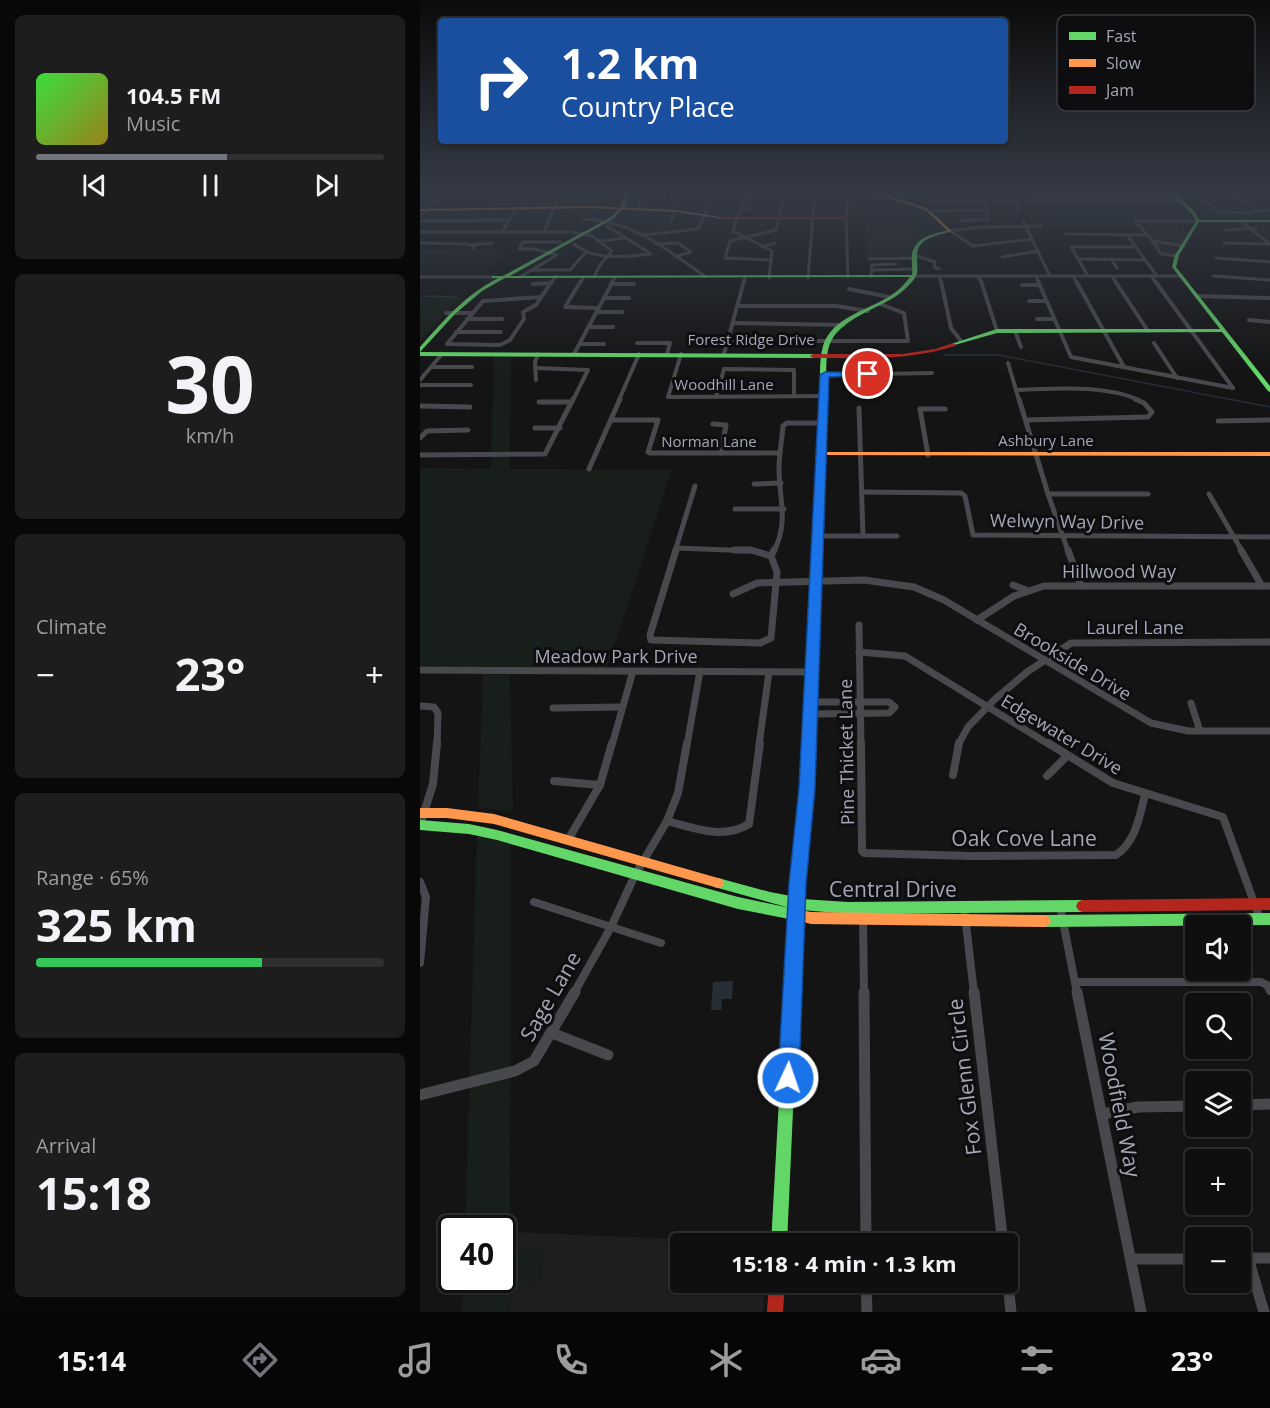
<!DOCTYPE html>
<meta charset="utf-8">
<style>
:root{--surface:#0f0f0f;--page:#1d1d1d;--text:#f1f3f6;--muted:#9b9c9e;--line:#2f2f2f;--accent:#72747d}
body{margin:0;font-family:"Open Sans",sans-serif;background:var(--page);color:var(--text);height:100vh;display:flex;flex-direction:column;font-size:22px;white-space:nowrap}
*{box-sizing:border-box;margin:0}
p{font-size:20px;color:var(--muted)}
.icon{flex:none;width:33px;height:33px;fill:none;stroke:currentColor;stroke-width:2;stroke-linecap:round;stroke-linejoin:round}
.map{position:relative;flex:1;overflow:hidden}
.details{display:flex;flex-direction:column;gap:15px;padding:15px;background:#080808;width:420px}
.details>*{flex:none}
.banner{position:absolute;left:18px;top:18px;width:570px;height:126px;border-radius:6px;box-shadow:0 2px 4px #0004,0 0 0 2px var(--line);background:#1a4fa0;color:#fff;overflow:hidden}
.buttons{position:absolute;left:765px;top:915px;display:grid;gap:12px}
.buttons a{display:grid;place-items:center;width:66px;height:66px;border-radius:6px;background:var(--surface);box-shadow:0 2px 4px #0004,0 0 0 2px var(--line);font-size:30px}
.speed{position:absolute;left:18px;top:1215px;display:flex;gap:12px;font-size:30px;font-weight:700;text-align:center}
.speed>*{display:grid;place-content:center;width:78px;height:78px;border-radius:50%;background:var(--surface);box-shadow:0 2px 4px #0004,0 0 0 2px var(--line);line-height:1}
.speed .limit{border:3px solid #111;border-radius:9px;background:#fff;color:#111}
.pin{position:absolute;display:grid;place-items:center;width:51px;height:51px;color:#fff;margin:-26px;border:3px solid #fff;border-radius:50%;box-shadow:0 2px 6px #0007}
.me{position:absolute;width:66px;margin:-33px;rotate:3deg;stroke-linejoin:round;filter:drop-shadow(0 0 4px #0008)}
.turn{display:flex;align-items:center;gap:21px;height:126px;padding:0 24px;font-size:27px}
.turn .icon{width:78px;height:78px;stroke-width:2.5}
.turn b{display:block;font-size:42px;line-height:51px}
.big{font-size:45px;font-weight:700;line-height:1.1}
.details .widget{flex:1;display:flex;flex-direction:column;justify-content:center;gap:9px;min-width:0;padding:0 21px;border-radius:9px;background:var(--page)}
.details .dial{align-items:center;gap:0}
.dial b{font-size:78px;line-height:1}
.song{display:flex;align-items:center;gap:18px}
.cover{width:72px;height:72px;border-radius:9px;background:linear-gradient(135deg,hsl(120 70% 55%),hsl(50 70% 35%))}
.played{height:6px;border-radius:3px;background:linear-gradient(90deg,var(--accent) 55%,var(--line) 55%)}
.keys{display:flex;justify-content:space-around;direction:ltr}
.heat{display:flex;justify-content:space-between;align-items:center;font-size:33px;direction:ltr}
.charge{height:9px;border-radius:4px;background:linear-gradient(90deg,#34c759 65%,var(--line) 0)}
.trip{position:absolute;left:250px;top:1233px;width:348px;height:60px;border-radius:6px;background:var(--surface);box-shadow:0 2px 4px #0004,0 0 0 2px var(--line);font-weight:700;line-height:60px;text-align:center}
.dock{display:flex;height:96px;justify-content:space-around;align-items:center;background:#060606;color:var(--muted)}
.dock .icon{width:42px;height:42px}
.dock .current{color:var(--accent)}
.dock b{font-size:27px;color:var(--text)}
main{display:flex;flex:1;min-height:0}
.map>svg:first-child{display:block}
.built{fill:#1e1e21}
.green{fill:#181e1a}
.water{fill:#272e36}
.lines{fill:none;stroke-linecap:round;stroke-linejoin:round}
.stream{stroke:#272e36;stroke-width:1.5}
.street-far5{stroke:#48494d;stroke-width:3}
.street-far4{stroke:#48494d;stroke-width:4}
.street-far3{stroke:#48494d;stroke-width:5}
.street-far2{stroke:#48494d;stroke-width:7}
.street-far1{stroke:#48494d;stroke-width:8}
.street{stroke:#48494d;stroke-width:11}
.fast{fill:#63d668;fill-rule:evenodd}
.slow{fill:#ff974d;fill-rule:evenodd}
.jam{fill:#b3261e;fill-rule:evenodd}
.route{fill:#1a73e8;stroke:#114b97;stroke-width:1.5}
.labels{text-anchor:middle;dominant-baseline:central;stroke-width:6;stroke-linejoin:round;paint-order:stroke}
.far-street-label{font-size:15px;fill:#a4a8b6;stroke:#0e0e10}
.street-label{font-size:18px;fill:#a4a8b6;stroke:#0e0e10}
.near-street-label{font-size:21px;fill:#a4a8b6;stroke:#0e0e10}
.key{fill:#0e0e10;stroke:#3b3c42;stroke-width:1.5}
.key-label{font-size:16px;fill:#a4a8b6}
</style>
<main>
<section class="details">
<div class="widget">
<div class="song"><i class="cover"></i><div><b>104.5 FM</b><p>Music</p></div></div>
<div class="played"></div>
<div class="keys"><svg class="icon" aria-label="previous" viewBox="0 0 24 24"><path d="M18 5L8 12l10 7zM5 5v14"/></svg><svg class="icon" aria-label="pause" viewBox="0 0 24 24"><path d="M8 5v14M16 5v14"/></svg><svg class="icon" aria-label="next" viewBox="0 0 24 24"><path d="M6 5l10 7-10 7zM19 5v14"/></svg></div>
</div>
<div class="widget dial"><b>30</b><p>km/h</p></div>
<div class="widget"><p>Climate</p>
<div class="heat"><a>−</a><b class="big">23°</b><a>+</a></div>
</div>
<div class="widget"><p>Range · 65%</p><b class="big">325 km</b><div class="charge"></div></div>
<div class="widget"><p>Arrival</p><b class="big">15:18</b></div>
</section>
<div class="map">
<svg width="850" height="1312" viewBox="0 0 850 1312">
<rect width="100%" height="100%" fill="#141414"/>
<g class="built">
<polygon points="106,190 124,190 114,210 22,210 39,195"/>
<polygon points="610,190 747,190 756,199 614,200"/>
<polygon points="713,220 754,220 759,226 758,230 769,233 753,257 740,256"/>
<polygon points="445,226 510,234 495,243 491,256 447,257"/>
<polygon points="90,1232 281,1240 348,1239 347,1243 261,1244 261,1282 345,1283 343,1312 90,1312"/>
</g>
<g class="green">
<polygon points="757,200 766,209 735,209 742,219 711,219 719,229 628,228 614,201"/>
<polygon points="504,210 524,230 510,234 445,226 445,215 478,215"/>
<polygon points="0,250 86,250 62,277 0,277"/>
<polygon points="0,296 42,296 0,341"/>
<polygon points="74,356 91,356 90,469 252,470 187,667 0,666 0,468 69,469 73,460 71,452"/>
<polygon points="63,674 90,675 93,812 58,807"/>
<polygon points="57,835 91,844 90,1312 42,1312 43,1280 82,1280 82,1228 45,1228"/>
<polygon points="124,1247 121,1280 94,1285 98,1252"/>
</g>
<polygon class="water" points="313,981 312,999 302,999 301,1010 291,1010 293,982"/>
<g class="lines">
<g class="stream">
<polyline points="0,197 103,190"/>
<polyline points="0,250 33,250"/>
<polyline points="0,296 36,297"/>
<polyline points="524,355 579,355 850,407"/>
</g>
<g class="street-far5">
<polyline points="251,190 251,199 257,207 251,221"/>
<polyline points="326,190 313,231 352,251 349,278"/>
<polyline points="591,190 599,210"/>
<polyline points="772,190 799,212 828,213 850,210"/>
<polyline points="808,190 838,212"/>
<polyline points="0,191 19,190"/>
<polyline points="251,191 265,191"/>
<polyline points="325,191 428,191"/>
<polyline points="810,192 846,190"/>
<polyline points="428,196 426,218 428,277"/>
<polyline points="427,199 454,199 506,191 560,190"/>
<polyline points="322,200 333,200"/>
<polyline points="511,200 760,200"/>
<polyline points="165,207 172,190"/>
<polyline points="219,209 223,190"/>
<polyline points="319,209 331,209"/>
<polyline points="510,211 567,210"/>
<polyline points="0,216 29,190"/>
<path d="M 163,219 C 212,219 248,251 286,277"/>
<polyline points="0,221 89,220"/>
<polyline points="541,221 568,219 563,198"/>
<polyline points="603,221 630,276"/>
<polyline points="820,221 850,244"/>
<polyline points="806,230 836,228"/>
<polyline points="83,231 95,210"/>
<polyline points="124,231 143,190"/>
<polyline points="530,231 562,227 621,226"/>
<polyline points="530,231 553,246 612,239"/>
<polyline points="0,232 152,232 172,236 192,251 180,265 174,277"/>
<polyline points="645,234 727,235"/>
<polyline points="222,235 278,229 296,190"/>
<polyline points="707,235 737,276"/>
<polyline points="181,241 205,238"/>
<polyline points="733,241 741,254 757,256"/>
<polyline points="0,243 47,244 54,246 54,249"/>
<polyline points="804,243 850,244"/>
<path d="M 154,244 C 176,262 205,256 231,254 L 187,226"/>
<polyline points="236,244 258,243 271,252 255,257"/>
<polyline points="52,245 72,243"/>
<polyline points="344,246 355,243"/>
<polyline points="764,246 733,241 715,221 778,221"/>
<polyline points="494,255 515,262 514,267 519,269"/>
<polyline points="582,257 618,251"/>
<polyline points="796,258 850,262"/>
<polyline points="449,259 494,258"/>
<polyline points="658,259 726,260"/>
<polyline points="691,259 697,268"/>
<polyline points="352,260 305,258 310,241 356,230 365,191"/>
<polyline points="112,270 150,270 165,253"/>
<polyline points="452,270 496,269"/>
<polyline points="494,276 760,276"/>
<polyline points="520,276 521,283"/>
<polyline points="557,276 562,283"/>
<polyline points="616,276 619,283"/>
<polyline points="653,276 657,283"/>
<polyline points="668,276 651,247 716,247"/>
<polyline points="692,276 696,283"/>
<polyline points="731,276 736,283"/>
<polyline points="793,276 850,280"/>
<polyline points="0,277 74,277"/>
<polyline points="100,277 137,255 114,249 99,249 103,242 141,242"/>
<polyline points="451,277 452,265 476,264"/>
<polyline points="388,278 395,191"/>
<polyline points="131,283 136,276"/>
<polyline points="160,283 164,277"/>
<polyline points="192,283 195,277"/>
<polyline points="323,283 325,277"/>
</g>
<g class="street-far4">
<polyline points="161,281 145,307 179,308"/>
<polyline points="521,281 531,328 541,341"/>
<polyline points="561,281 577,331"/>
<polyline points="618,281 651,357 813,388"/>
<polyline points="656,281 704,367"/>
<polyline points="695,281 728,331"/>
<polyline points="735,281 813,388"/>
<polyline points="113,284 131,283"/>
<polyline points="191,284 214,284"/>
<polyline points="602,285 619,285"/>
<polyline points="429,289 469,297"/>
<polyline points="776,296 850,298"/>
<polyline points="121,297 63,301 27,344 80,345 90,340 104,319 103,312 116,305 132,281"/>
<polyline points="184,298 209,298"/>
<polyline points="609,301 626,301"/>
<polyline points="318,306 416,306 448,311"/>
<polyline points="177,312 202,312"/>
<polyline points="26,313 52,313"/>
<polyline points="47,319 82,319"/>
<polyline points="617,319 634,319"/>
<polyline points="829,320 850,322"/>
<polyline points="313,323 423,325"/>
<polyline points="169,327 193,327"/>
<polyline points="595,331 601,347"/>
<polyline points="36,332 81,332"/>
<polyline points="308,341 488,341 484,313 460,304"/>
<polyline points="217,343 250,343 247,354"/>
<polyline points="734,343 757,378"/>
<polyline points="160,344 184,344"/>
<polyline points="154,354 193,281"/>
<polyline points="261,354 248,397 404,396"/>
<polyline points="304,354 324,281"/>
<polyline points="588,363 599,400"/>
<polyline points="12,367 52,367"/>
<polyline points="115,368 168,370 153,400"/>
<polyline points="405,375 512,373"/>
<polyline points="0,380 22,354"/>
<polyline points="116,380 115,362 118,354"/>
<polyline points="0,385 51,385"/>
<path d="M 596,390 C 635,389 682,384 719,400"/>
<polyline points="296,397 304,369 374,370 374,396"/>
<polyline points="199,400 219,354"/>
</g>
<g class="street-far3">
<polyline points="599,399 628,494 648,551"/>
<polyline points="119,402 152,402"/>
<polyline points="0,406 50,407"/>
<polyline points="439,408 443,536"/>
<polyline points="191,420 238,420 228,452 230,453 360,453"/>
<polyline points="606,420 728,417 732,412 724,403 715,399"/>
<polyline points="798,421 850,420"/>
<polyline points="293,424 306,425 301,453"/>
<polyline points="115,428 140,428"/>
<polyline points="0,438 7,431 48,430"/>
<polyline points="0,455 125,454 153,399"/>
<polyline points="508,455 500,409 525,409"/>
<polyline points="169,469 200,399"/>
<polyline points="334,484 361,483"/>
<polyline points="442,492 541,493 545,496 553,535 850,537"/>
<polyline points="628,494 728,494"/>
<polyline points="789,494 822,551"/>
<polyline points="315,509 364,509"/>
<polyline points="398,536 477,536"/>
<polyline points="256,548 334,551"/>
<polyline points="256,548 275,486"/>
<polyline points="255,551 256,548"/>
<path d="M 354,551 C 369,522 359,498 359,468 C 359,454 362,440 363,426 L 367,423 L 403,423"/>
</g>
<g class="street-far2">
<polyline points="256,550 230,635 231,640 340,643 351,638 357,572 351,556 331,550 314,550"/>
<polyline points="648,550 661,586"/>
<polyline points="821,550 842,586"/>
<polyline points="351,556 354,550"/>
<polyline points="593,585 606,590"/>
<polyline points="313,594 337,583 444,580 494,587 524,600 731,723 768,731 850,731"/>
<polyline points="557,620 594,596 624,586 850,586"/>
<polyline points="439,625 441,745"/>
<polyline points="439,652 485,656 630,745"/>
<polyline points="0,670 392,672"/>
<polyline points="391,702 469,702 475,707 469,713 391,714"/>
<polyline points="771,703 780,731"/>
<polyline points="0,706 14,707 18,713 17,745"/>
<polyline points="133,708 201,707"/>
<polyline points="192,745 213,671"/>
<polyline points="267,745 280,671"/>
<polyline points="339,745 349,672"/>
<polyline points="538,745 548,727 574,700 607,672 651,643 850,642"/>
</g>
<g class="street-far1">
<path d="M 441,743 L 442,851 L 444,853 L 551,856 L 696,855 C 716,841 719,818 725,795"/>
<polyline points="628,743 693,783 803,817 840,919"/>
<polyline points="533,775 539,743"/>
<polyline points="627,776 647,756"/>
<polyline points="134,781 180,785"/>
<path d="M 247,821 C 274,828 303,840 329,824 L 340,743"/>
<polyline points="0,825 13,784 17,743"/>
<polyline points="148,840 180,785 192,743"/>
<polyline points="0,882 6,897 0,963"/>
<polyline points="114,902 241,943"/>
<polyline points="640,906 657,993"/>
<polyline points="544,907 554,993"/>
<polyline points="443,916 444,993"/>
<polyline points="656,982 841,982 847,985 850,991"/>
<polyline points="154,993 191,927 215,875 247,821 258,793 267,743"/>
</g>
<g class="street">
<polyline points="444,992 446,1244"/>
<polyline points="554,992 583,1244"/>
<polyline points="657,992 721,1312"/>
<polyline points="132,1033 188,1055"/>
<polyline points="0,1095 95,1071 114,1061 155,992"/>
<polyline points="820,1105 850,1104"/>
<polyline points="683,1114 718,1107 776,1106"/>
<polyline points="820,1258 850,1258"/>
<polyline points="828,1258 844,1312"/>
<polyline points="711,1259 776,1259"/>
<polyline points="446,1282 447,1312"/>
<polyline points="588,1282 591,1312"/>
</g>
<g class="fast">
<path d="M 206,190 L 210,190 L 204,208 L 193,219 L 90,276 L 492,275 C 493,268 491,262 492,255 C 494,237 515,233 530,230 L 532,231 C 524,234 514,235 506,240 C 492,249 499,260 497,273 C 496,278 491,283 487,287 C 478,297 464,303 452,309 C 398,336 408,348 406,402 L 403,404 L 400,402 C 401,384 398,363 403,346 C 411,318 448,310 470,296 C 478,291 484,285 490,277 L 85,278 L 62,291 L 35,314 L 0,352 L 0,347 C 25,319 44,296 78,278 L 72,278 L 72,276 L 83,276 L 191,217 L 200,208 Z"/>
<polygon points="748,190 752,190 775,212 779,220 850,220 850,222 779,222 759,255 756,267 850,386 850,392 848,391 802,332 577,333 531,346 531,344 577,329 800,329 752,267 755,255 776,221 772,214"/>
<polygon points="0,352 393,354 396,356 393,358 0,356"/>
<polygon points="395,600 399,603 392,788 382,899 428,902 662,900 666,902 668,906 666,910 662,912 428,914 382,910 367,1244 351,1244 369,919 318,909 77,840 49,834 0,830 0,820 49,824 77,830 318,897 370,908 298,888 294,887 292,883 294,879 298,878 350,892 371,896 382,788 391,603"/>
<polygon points="850,913 850,925 625,927 621,925 619,921 621,917 625,915"/>
</g>
<g class="slow">
<polygon points="457,190 462,190 473,197 507,208 532,231 529,232 505,210 471,199"/>
<polygon points="170,206 256,210 306,218 304,219 256,212 170,208 0,211 0,209"/>
<polygon points="402,452 850,452 850,456 400,455 400,453"/>
<polygon points="0,808 27,808 74,814 298,878 302,879 304,883 302,887 298,888 74,824 27,818 0,818"/>
<polygon points="376,909 391,912 625,915 629,917 631,921 629,925 625,927 391,924 372,919 370,915 372,911"/>
</g>
<g class="jam">
<polygon points="304,217 426,217 428,218 426,219 303,219"/>
<path d="M 533,343 L 536,345 L 535,346 C 488,361 441,358 393,358 L 390,356 L 393,354 L 482,354 L 515,349 Z"/>
<polygon points="403,400 406,402 399,603 395,606 391,603 400,402"/>
<polygon points="850,898 850,910 662,912 658,910 656,906 658,902 662,900"/>
<polygon points="349,1282 365,1282 363,1312 347,1312"/>
</g>
</g>
<linearGradient id="sky" x2="0" y2="1"><stop stop-color="#0b0b0b"/><stop offset="0.51" stop-color="#343a45"/><stop offset="1" stop-color="#343a45" stop-opacity="0"/></linearGradient>
<rect width="850" height="374" fill="url(#sky)"/>
<polygon class="route" points="448,372 452,374 451,376 409,377 395,788 386,884 379,1078 376,1086 368,1089 361,1086 358,1078 369,884 379,788 400,375 405,372"/>
<g class="labels">
<g class="far-street-label">
<text x="331" y="339">Forest Ridge Drive</text>
<text x="304" y="384">Woodhill Lane</text>
<text x="626" y="440">Ashbury Lane</text>
<text x="289" y="441">Norman Lane</text>
</g>
<g class="street-label">
<text transform="translate(647 521) rotate(1)">Welwyn Way Drive</text>
<text x="699" y="571">Hillwood Way</text>
<text x="715" y="627">Laurel Lane</text>
<text x="196" y="656">Meadow Park Drive</text>
<text transform="translate(653 661) rotate(31)">Brookside Drive</text>
<text transform="translate(642 734) rotate(31)">Edgewater Drive</text>
<text transform="translate(426 752) rotate(-91)">Pine Thicket Lane</text>
</g>
<g class="near-street-label">
<text x="604" y="838">Oak Cove Lane</text>
<text x="473" y="889">Central Drive</text>
<text transform="translate(130 996) rotate(-60)">Sage Lane</text>
<text transform="translate(544 1077) rotate(-97)">Fox Glenn Circle</text>
<text transform="translate(700 1105) rotate(79)">Woodfield Way</text>
</g>
</g>
<rect x="637" y="15" width="198" height="96" rx="9" class="key"/>
<rect x="649" y="32" width="27" height="8" fill="#63d668"/>
<rect x="649" y="59" width="27" height="8" fill="#ff974d"/>
<rect x="649" y="86" width="27" height="8" fill="#b3261e"/>
<g class="key-label">
<text x="686" y="42">Fast</text>
<text x="686" y="69">Slow</text>
<text x="686" y="96">Jam</text>
</g>
</svg>
<div class="buttons">
<a><svg class="icon" aria-label="sound" viewBox="0 0 24 24"><path d="M4 9h4l5-4v14l-5-4H4zM17 9q2 3 0 6"/></svg></a>
<a><svg class="icon" aria-label="search" viewBox="0 0 24 24"><circle cx="10" cy="10" r="6"/><path d="M15 15l6 6"/></svg></a>
<a><svg class="icon" aria-label="layers" viewBox="0 0 24 24"><path d="M12 4l9 5-9 5-9-5zM3 14l9 5 9-5"/></svg></a>
<a>+</a>
<a>−</a>
</div>
<div class="speed"><div class="limit">40</div></div>
<div class="pin" style="left:448px;top:374px;background:#d93025"><svg class="icon" aria-label="arrive" viewBox="0 0 24 24"><path d="M6 21V4h12l-3 4 3 4H6"/></svg></div>
<svg class="me" style="left:368px;top:1078px" viewBox="-20 -20 40 40"><circle r="17" fill="#1a73e8" stroke="#fff" stroke-width="3"/><path d="M0-11L8 9 0 5-8 9z" fill="#fff"/></svg>
<div class="trip">15:18 · 4 min · 1.3 km</div>
<div class="banner">
<div class="turn"><svg class="icon" aria-label="right" viewBox="0 0 24 24"><path d="M7 20v-9h11M14 6l5 5-5 5"/></svg><div><b>1.2 km</b>Country Place</div></div>
</div>
</div>
</main>
<nav class="dock">
<b>15:14</b>
<svg class="icon current" aria-label="directions" viewBox="0 0 24 24"><path d="M12 3l9 9-9 9-9-9zM9 14v-3h6M13 9l2 2-2 2"/></svg>
<svg class="icon" aria-label="music" viewBox="0 0 24 24"><path d="M9 18V5l10-2v13"/><circle cx="6" cy="18" r="3"/><circle cx="16" cy="16" r="3"/></svg>
<svg class="icon" aria-label="phone" viewBox="0 0 24 24"><path d="M5 4h4l2 5-3 2q2 4 5 5l2-3 5 2v4C11 20 4 13 5 4z"/></svg>
<svg class="icon" aria-label="climate" viewBox="0 0 24 24"><path d="M12 3v18M4 7l16 10M4 17L20 7"/></svg>
<svg class="icon" aria-label="car" viewBox="0 0 24 24"><path d="M5 17H2v-5l4-1 3-4h7l3 4 3 1v5h-3M9 17h6M6 11h13"/><circle cx="7" cy="17" r="2"/><circle cx="17" cy="17" r="2"/></svg>
<svg class="icon" aria-label="filters" viewBox="0 0 24 24"><path d="M4 7h16M4 17h16"/><circle cx="9" cy="7" r="2"/><circle cx="15" cy="17" r="2"/></svg>
<b>23°</b>
</nav>
